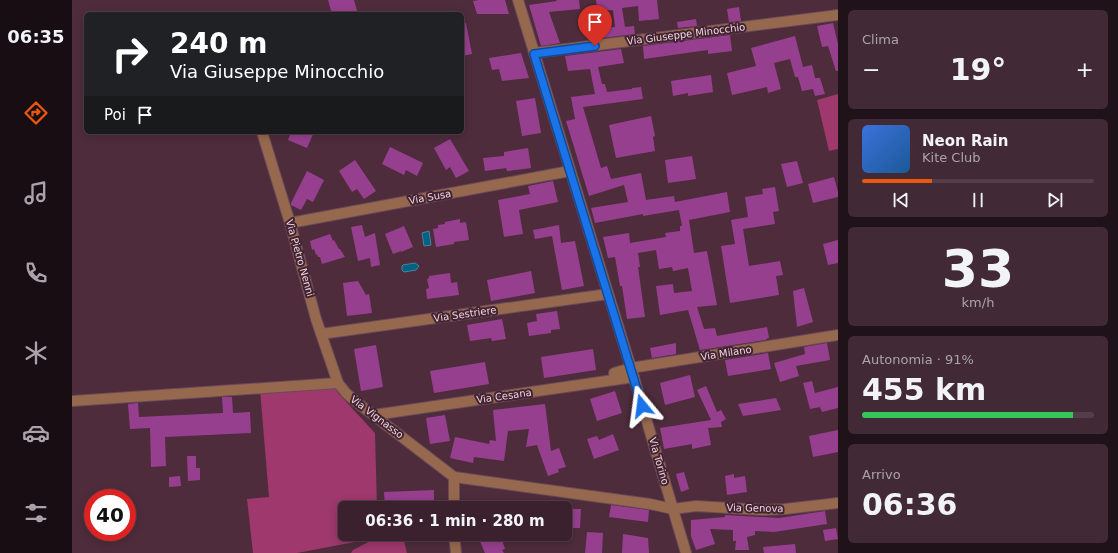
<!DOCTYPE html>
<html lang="it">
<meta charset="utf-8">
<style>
:root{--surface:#3a212d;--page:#412935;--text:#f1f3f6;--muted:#aba3aa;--line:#543e49;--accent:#ea580c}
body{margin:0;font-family:"DejaVu Sans",sans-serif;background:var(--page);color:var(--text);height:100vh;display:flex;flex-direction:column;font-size:15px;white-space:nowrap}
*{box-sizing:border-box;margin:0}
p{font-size:13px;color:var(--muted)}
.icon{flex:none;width:22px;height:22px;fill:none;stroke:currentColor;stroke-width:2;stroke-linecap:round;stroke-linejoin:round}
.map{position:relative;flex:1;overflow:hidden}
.details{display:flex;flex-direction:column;gap:10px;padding:10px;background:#201219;width:280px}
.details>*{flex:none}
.hud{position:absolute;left:12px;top:12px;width:380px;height:122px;border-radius:6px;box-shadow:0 2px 10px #0003,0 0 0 1px var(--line);background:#202124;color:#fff;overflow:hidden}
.speed{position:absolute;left:12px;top:489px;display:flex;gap:8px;font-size:20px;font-weight:700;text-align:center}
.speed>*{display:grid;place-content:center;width:52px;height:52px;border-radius:50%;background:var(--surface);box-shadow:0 2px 10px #0003,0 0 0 1px var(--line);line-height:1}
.speed .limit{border:6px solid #d22;background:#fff;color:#111}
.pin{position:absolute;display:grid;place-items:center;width:34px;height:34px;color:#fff;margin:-41px -17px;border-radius:50% 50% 50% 0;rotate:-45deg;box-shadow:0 0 4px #0007}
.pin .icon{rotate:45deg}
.me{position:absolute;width:44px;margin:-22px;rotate:344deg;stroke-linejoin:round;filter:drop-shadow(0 0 3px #0008)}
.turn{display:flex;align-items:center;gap:14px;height:84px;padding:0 20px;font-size:18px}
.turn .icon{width:52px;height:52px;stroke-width:2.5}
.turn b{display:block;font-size:28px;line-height:34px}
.then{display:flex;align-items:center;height:38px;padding:0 20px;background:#0003;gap:8px;font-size:15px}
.big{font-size:30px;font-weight:700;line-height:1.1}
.details .card{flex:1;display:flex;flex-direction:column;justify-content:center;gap:6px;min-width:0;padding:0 14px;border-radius:6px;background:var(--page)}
.details .dial{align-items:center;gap:0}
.dial b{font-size:52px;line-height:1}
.song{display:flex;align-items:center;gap:12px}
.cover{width:48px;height:48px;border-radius:6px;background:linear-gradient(135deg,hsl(220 70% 55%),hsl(210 70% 35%))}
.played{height:4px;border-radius:2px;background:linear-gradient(90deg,var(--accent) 30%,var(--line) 30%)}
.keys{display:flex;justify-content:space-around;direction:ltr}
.heat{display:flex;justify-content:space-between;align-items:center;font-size:22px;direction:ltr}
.charge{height:6px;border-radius:3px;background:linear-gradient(90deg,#34c759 91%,var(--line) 0)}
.trip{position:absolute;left:266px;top:501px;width:234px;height:40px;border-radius:6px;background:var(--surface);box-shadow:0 2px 10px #0003,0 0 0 1px var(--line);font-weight:700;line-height:40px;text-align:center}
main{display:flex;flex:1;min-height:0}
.menu{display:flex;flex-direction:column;width:72px;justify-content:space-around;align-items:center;background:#170d12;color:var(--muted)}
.menu .icon{width:28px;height:28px}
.menu .selected{color:var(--accent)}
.menu b{font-size:18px;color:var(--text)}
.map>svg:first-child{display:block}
.green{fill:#9e386d}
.water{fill:#026183;stroke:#48849e}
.building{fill:#973f8f}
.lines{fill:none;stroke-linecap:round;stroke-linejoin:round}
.minor-casing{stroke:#6a4a59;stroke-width:12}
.minor{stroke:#96694e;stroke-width:10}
.route-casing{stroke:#114b97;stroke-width:10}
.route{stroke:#1a73e8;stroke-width:7}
.labels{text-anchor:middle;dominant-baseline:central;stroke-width:4;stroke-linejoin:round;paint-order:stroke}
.street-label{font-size:10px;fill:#ecd5de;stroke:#432231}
</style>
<main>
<nav class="menu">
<b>06:35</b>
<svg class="icon selected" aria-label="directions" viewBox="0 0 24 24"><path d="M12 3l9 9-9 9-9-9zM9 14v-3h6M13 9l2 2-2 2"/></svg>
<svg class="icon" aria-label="music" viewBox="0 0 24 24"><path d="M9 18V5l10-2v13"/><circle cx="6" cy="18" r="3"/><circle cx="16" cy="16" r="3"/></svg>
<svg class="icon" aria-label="phone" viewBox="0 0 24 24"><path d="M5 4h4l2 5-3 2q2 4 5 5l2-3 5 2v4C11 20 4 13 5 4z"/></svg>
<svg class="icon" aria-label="climate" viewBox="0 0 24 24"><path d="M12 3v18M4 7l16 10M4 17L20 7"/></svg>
<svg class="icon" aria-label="car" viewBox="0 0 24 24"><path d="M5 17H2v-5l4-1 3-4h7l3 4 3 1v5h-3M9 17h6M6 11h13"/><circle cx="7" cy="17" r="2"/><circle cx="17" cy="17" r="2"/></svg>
<svg class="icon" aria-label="filters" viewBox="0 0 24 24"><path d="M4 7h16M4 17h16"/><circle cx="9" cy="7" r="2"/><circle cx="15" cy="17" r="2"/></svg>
</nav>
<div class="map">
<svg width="766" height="553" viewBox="0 0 766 553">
<rect width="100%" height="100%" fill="#4e2c3c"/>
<g class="green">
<polygon points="766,94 766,149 757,151 745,100"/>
<polygon points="263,386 266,393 303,433 305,508 273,508 273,534 306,534 306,538 331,537 335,553 279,553 281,550 304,538 225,553 181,553 175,499 197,497 188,390"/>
</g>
<g class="water">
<polygon points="357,231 359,245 352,246 350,233"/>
<polygon points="343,263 347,266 344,270 332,272 330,270 330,266 331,265"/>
</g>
<g class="building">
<polygon points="256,0 282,0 286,14 260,14"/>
<polygon points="407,0 433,0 437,14 405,14 401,1"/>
<polygon points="484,0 507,0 508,9 477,12 488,43 469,46 457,5 485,1"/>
<polygon points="524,0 585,0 587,19 567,21 566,6 550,8 553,27 562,26 563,34 529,38 529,28 543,27 541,10 525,11"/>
<polygon points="667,7 669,21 657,22 655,9"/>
<polygon points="624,19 625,26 606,28 605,22"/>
<polygon points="390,23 394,23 400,54 390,56"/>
<polygon points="761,23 766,44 766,71 764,71 756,46 750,47 745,26"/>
<polygon points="658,35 660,51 636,54 636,50 572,59 571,46"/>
<polygon points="723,36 731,67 740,65 743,78 748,78 753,94 743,96 741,89 730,91 726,77 723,77 718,59 702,63 709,89 696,93 695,87 660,95 655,73 684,66 679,48"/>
<polygon points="549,49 552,63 526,67 530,84 533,84 535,92 560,89 560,88 569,87 571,99 511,107 529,168 535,166 539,179 569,173 574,200 602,196 603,202 655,192 658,212 617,220 622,253 635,251 645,305 625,307 632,329 643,328 645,336 695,327 697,338 694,339 694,340 628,350 616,310 588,315 584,286 601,284 602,293 620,291 616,268 601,271 600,267 587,269 584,250 566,253 568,267 566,267 573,317 555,319 550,286 548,286 543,257 536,258 531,237 557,233 558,243 594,237 593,233 608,231 608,226 610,226 607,210 571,216 571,214 523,223 519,208 556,202 552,185 517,196 494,121 503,119 499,97 523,94 518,69 496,71 493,56"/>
<polygon points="449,53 457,78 430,81 427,69 420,70 417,58"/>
<polygon points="639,75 641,92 616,96 616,93 601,96 599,81"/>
<polygon points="463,98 469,133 450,136 444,101"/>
<polygon points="579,116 583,136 581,137 583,151 544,158 537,125"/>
<polygon points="219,132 242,132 235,148 216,140"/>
<polygon points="378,139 397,171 384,178 378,167 374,170 362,148"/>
<polygon points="318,147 351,163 345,176 334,170 332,175 310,164"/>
<polygon points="456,148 459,168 435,171 434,168 413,171 411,158 432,156 432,152"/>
<polygon points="620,156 624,179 596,183 593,160"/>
<polygon points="283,160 304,191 292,199 285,189 280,192 267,171"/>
<polygon points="725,161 731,183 715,187 709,164"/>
<polygon points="235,171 252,180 241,202 235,199 229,210 219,205 219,203"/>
<polygon points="762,177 766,192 766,197 741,203 736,184"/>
<polygon points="481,181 486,202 447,210 451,234 432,237 426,200 458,194 456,186"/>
<polygon points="703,187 707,211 701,212 703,224 671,229 677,266 708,261 711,275 704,276 707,295 658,303 649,246 663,244 659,220 676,217 673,197 691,194 690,189"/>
<polygon points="388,219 388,223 394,222 397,240 382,242 382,244 364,247 361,229 366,228 366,225 373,224 373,222"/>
<polygon points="290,225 293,237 303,233 308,265 299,267 298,258 286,261 279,227"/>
<polygon points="487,225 489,243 503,241 512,286 490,290 480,236 463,239 461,230"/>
<polygon points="332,226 341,247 329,252 329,251 321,254 313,234"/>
<polygon points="258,234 261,241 262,240 267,249 268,249 273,257 250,264 248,257 246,257 245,254 244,255 242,249 240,250 238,241"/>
<polygon points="766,240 766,263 756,265 751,244"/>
<polygon points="459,271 463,293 419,301 415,280"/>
<polygon points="378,273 379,283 385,282 387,295 355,299 354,289 357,288 355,279 357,278 357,276"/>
<polygon points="286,281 294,295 297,294 300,313 275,316 271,283"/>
<polygon points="732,288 741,322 725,327 721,291"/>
<polygon points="485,311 488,329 479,330 479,333 457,336 455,323 465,321 464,314"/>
<polygon points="430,319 434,339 420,341 419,338 398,341 395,325"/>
<polygon points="604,343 604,354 580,358 578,348"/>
<polygon points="755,343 758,360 724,366 727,376 708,382 702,363 733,354 732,347"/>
<polygon points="304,345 311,387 289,391 282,349"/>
<polygon points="521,349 524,370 472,378 469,357"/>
<polygon points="696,353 699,369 656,376 653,360"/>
<polygon points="413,362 417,384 362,393 358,371"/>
<polygon points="618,375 623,397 593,405 588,383"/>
<polygon points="740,381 743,393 766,387 766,408 750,412 748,407 738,409 731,383"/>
<polygon points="634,386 645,412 649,410 654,419 649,422 650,427 636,428 639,445 620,449 620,444 592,449 588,428 639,420 625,390"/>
<polygon points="543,391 550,413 525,421 518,399"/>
<polygon points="150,397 160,397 161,413 178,412 179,433 93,437 94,466 79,467 78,428 58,429 56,404 66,403 67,417 151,413"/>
<polygon points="704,398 709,410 671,416 666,404"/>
<polygon points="473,404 479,451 487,448 494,467 486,469 487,472 476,476 465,445 454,447 457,429 436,431 432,461 402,457 401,463 378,458 383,437 417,444 418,440 424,441 421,410"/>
<polygon points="373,415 378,441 358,444 354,418"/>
<polygon points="766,430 766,452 741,457 737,436"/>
<polygon points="541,434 547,450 522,459 515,439 525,436 527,440"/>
<polygon points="115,456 124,456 124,468 128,468 128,480 116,481"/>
<polygon points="612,472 617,489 609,492 604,474"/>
<polygon points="662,474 662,478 673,476 675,492 655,495 653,476"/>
<polygon points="108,476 109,486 97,487 97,477"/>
<polygon points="362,490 362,508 313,508 312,492"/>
<polygon points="539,505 577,510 576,522 537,517"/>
<polygon points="493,509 509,509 508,528 493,528"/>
<polygon points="753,511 755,524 702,532 683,531 683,535 675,537 677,550 663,550 664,541 661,541 661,530 638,529 643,544 624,550 619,536 619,520 653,517 653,515 707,518"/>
<polygon points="764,528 766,539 753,541 751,530"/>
<polygon points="515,532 531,533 530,553 513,553"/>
<polygon points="410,534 428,534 433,549 430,550 432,553 413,553 407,539 411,538"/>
<polygon points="551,534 576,538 577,553 550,553"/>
<polygon points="723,544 724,553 692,553 691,547"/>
</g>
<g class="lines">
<defs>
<g id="minor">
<polyline points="446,0 559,368 614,553"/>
<polyline points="462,53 766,15"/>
<polyline points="190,132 218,223 244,319 266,383 274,393 283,401 382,477 578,504 601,509 624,506 691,510 713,509 766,503"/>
<polyline points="218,223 498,171"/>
<polyline points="249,334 536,294"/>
<polyline points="542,373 559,368 766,335"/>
<polyline points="0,401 266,383"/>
<polyline points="302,415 562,377"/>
<polyline points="382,508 382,477"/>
<polyline points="382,534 384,553"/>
</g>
</defs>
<use href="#minor" class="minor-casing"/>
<use href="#minor" class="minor"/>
</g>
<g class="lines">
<defs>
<polyline id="route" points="523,46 462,54 570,406"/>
</defs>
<use href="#route" class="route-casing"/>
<use href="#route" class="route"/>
</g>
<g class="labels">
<g class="street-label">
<text transform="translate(614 34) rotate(-7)">Via Giuseppe Minocchio</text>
<text transform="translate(358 197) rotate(-10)">Via Susa</text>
<text transform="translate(228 258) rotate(74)">Via Pietro Nenni</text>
<text transform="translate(393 314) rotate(-8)">Via Sestriere</text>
<text transform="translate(654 353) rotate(-9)">Via Milano</text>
<text transform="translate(432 396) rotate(-8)">Via Cesana</text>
<text transform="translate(305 417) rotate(37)">Via Vignasso</text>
<text transform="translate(587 461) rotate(74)">Via Torino</text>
<text transform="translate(683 508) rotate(1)">Via Genova</text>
</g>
</g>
</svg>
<div class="speed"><div class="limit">40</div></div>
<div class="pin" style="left:523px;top:46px;background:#d93025"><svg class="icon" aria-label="arrive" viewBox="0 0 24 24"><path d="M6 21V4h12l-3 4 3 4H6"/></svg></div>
<svg class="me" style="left:570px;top:406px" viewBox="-20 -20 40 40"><path d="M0-17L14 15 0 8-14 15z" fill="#1a73e8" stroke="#fff" stroke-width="4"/></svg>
<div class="trip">06:36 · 1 min · 280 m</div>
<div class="hud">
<div class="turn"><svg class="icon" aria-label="right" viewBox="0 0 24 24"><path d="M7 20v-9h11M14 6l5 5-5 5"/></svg><div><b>240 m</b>Via Giuseppe Minocchio</div></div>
<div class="then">Poi<svg class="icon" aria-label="arrive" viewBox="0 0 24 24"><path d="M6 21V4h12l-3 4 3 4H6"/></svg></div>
</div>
</div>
<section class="details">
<div class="card"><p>Clima</p>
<div class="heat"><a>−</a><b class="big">19°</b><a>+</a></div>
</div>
<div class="card">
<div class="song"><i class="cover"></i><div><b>Neon Rain</b><p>Kite Club</p></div></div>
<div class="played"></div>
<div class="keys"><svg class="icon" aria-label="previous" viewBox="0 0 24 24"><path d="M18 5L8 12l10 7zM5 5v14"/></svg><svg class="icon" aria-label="pause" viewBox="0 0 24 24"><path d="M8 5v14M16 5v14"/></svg><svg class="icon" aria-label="next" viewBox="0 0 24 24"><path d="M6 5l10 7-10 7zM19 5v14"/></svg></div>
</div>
<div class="card dial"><b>33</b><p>km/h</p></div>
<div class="card"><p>Autonomia · 91%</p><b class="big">455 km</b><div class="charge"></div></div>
<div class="card"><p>Arrivo</p><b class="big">06:36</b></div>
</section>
</main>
